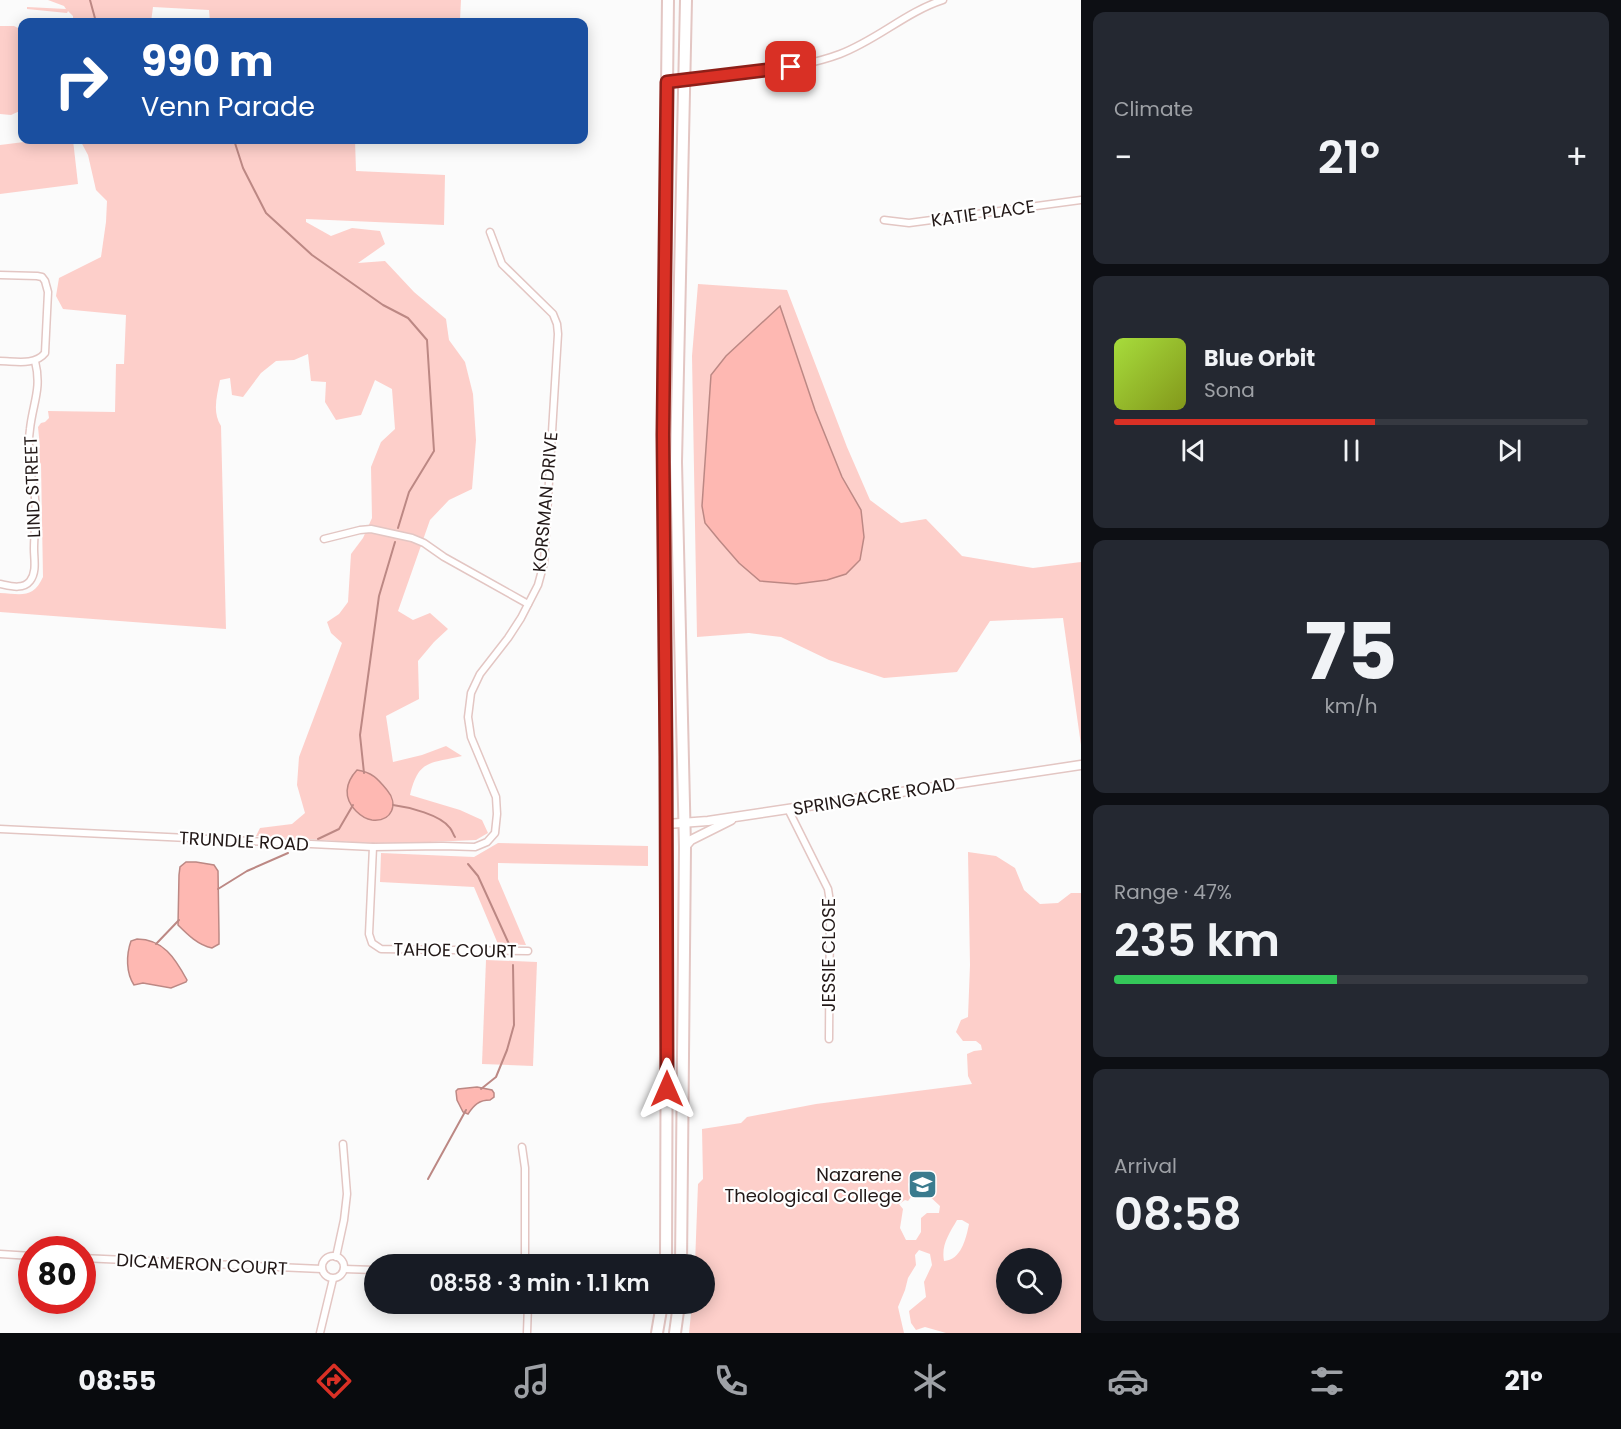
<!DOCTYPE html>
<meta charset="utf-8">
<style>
:root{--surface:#171b24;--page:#242831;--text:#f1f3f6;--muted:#9ea1a6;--line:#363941;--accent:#d93025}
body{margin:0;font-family:Poppins,sans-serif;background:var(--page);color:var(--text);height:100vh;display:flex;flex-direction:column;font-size:22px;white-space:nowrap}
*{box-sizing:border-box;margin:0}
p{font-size:20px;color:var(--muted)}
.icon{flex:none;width:33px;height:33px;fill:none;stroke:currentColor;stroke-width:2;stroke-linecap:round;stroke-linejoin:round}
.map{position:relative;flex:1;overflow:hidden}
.drawer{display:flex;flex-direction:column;gap:12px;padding:12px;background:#0d0f14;width:540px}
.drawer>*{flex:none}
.top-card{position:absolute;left:18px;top:18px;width:570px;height:126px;border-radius:12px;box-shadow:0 3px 15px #0003;background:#1a4fa0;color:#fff;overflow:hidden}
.fabs{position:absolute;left:996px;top:1248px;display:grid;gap:12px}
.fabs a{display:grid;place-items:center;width:66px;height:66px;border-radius:50%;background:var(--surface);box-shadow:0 3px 15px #0003;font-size:30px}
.speed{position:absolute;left:18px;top:1236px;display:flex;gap:12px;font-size:30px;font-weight:700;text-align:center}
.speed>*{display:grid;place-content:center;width:78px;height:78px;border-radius:50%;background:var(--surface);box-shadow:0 3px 15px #0003;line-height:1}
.speed .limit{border:9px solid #d22;background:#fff;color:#111}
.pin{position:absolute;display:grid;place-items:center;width:51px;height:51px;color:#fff;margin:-26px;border-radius:12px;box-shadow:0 3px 9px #0006}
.me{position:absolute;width:66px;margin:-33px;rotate:0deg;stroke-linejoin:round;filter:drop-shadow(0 0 4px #0008)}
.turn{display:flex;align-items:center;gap:21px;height:126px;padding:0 24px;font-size:27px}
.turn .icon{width:78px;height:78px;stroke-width:2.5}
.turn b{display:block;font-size:42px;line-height:51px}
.big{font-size:45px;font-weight:600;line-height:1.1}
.drawer .card{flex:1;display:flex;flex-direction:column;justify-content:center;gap:9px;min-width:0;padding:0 21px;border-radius:12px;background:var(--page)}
.drawer .dial{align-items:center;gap:0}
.dial b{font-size:78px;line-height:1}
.song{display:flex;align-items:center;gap:18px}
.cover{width:72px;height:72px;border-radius:9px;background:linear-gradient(135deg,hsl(80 70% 55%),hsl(70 70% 35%))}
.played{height:6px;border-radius:3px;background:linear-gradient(90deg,var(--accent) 55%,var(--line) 55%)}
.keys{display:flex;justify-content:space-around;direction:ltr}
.heat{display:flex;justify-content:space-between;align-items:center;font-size:33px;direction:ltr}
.charge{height:9px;border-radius:4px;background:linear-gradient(90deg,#34c759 47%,var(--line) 0)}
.trip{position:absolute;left:364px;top:1254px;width:351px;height:60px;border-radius:30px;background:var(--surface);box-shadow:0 3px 15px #0003;font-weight:600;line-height:60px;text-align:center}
.menu{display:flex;height:96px;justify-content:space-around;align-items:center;background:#090b0e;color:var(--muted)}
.menu .icon{width:42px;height:42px}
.menu .on{color:var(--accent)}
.menu b{font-size:27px;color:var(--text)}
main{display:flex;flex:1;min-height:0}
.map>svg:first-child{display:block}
.green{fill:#fdcfca;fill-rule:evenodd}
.water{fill:#feb8b2;stroke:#bc8884;stroke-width:1.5}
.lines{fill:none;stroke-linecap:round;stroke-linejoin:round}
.stream{stroke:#bc8884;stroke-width:2}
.minor-casing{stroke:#e3c6c3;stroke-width:9}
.tertiary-casing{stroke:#e3c6c3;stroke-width:11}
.trunk-casing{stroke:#e3c6c3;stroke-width:14}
.minor{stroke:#fff;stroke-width:6}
.tertiary{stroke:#fff;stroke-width:8}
.trunk{stroke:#fff;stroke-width:10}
.route-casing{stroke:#8d1f18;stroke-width:15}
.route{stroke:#d93025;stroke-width:10}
.labels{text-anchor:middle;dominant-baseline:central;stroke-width:4.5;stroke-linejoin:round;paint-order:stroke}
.street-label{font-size:18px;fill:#221817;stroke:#fff}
.poi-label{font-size:18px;fill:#221817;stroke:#fff;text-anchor:end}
</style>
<main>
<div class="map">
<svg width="1081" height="1333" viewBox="0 0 1081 1333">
<rect width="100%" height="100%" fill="#fbfbfb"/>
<g class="green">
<polygon points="48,0 461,0 460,20 515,22 210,22 209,10 153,7 151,22 73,22 73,16 68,11 67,13 27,9 27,7 66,9 64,6"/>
<polygon points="0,26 14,26 22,30 22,110 11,115 0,114"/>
<polygon points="40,140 73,140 78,184 0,194 0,145"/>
<path d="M 80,140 L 355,140 L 356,171 L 445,175 L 444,225 L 306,219 L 306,222 L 331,236 L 352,228 L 380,231 L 385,244 L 358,263 L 385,261 L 414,292 L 446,319 L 449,340 L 465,362 L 473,394 L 476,440 L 472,489 L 449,500 L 430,520 L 398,611 L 413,620 L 430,613 L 448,629 L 434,642 L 418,661 L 419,699 L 386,716 L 393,762 L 422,755 L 446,746 L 462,756 C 429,764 419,759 410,795 L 460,810 L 482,820 L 488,833 L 476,840 L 384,844 L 256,836 L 260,828 L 292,824 L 305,813 L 297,785 L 299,757 L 342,643 L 331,633 L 327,622 L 339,614 L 348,602 L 351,554 L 363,538 L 372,518 L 371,467 L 381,442 L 395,429 L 392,389 L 375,380 L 361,415 L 336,420 L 325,402 L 326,382 L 311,381 L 308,354 L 294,360 L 276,361 L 261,373 L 243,397 L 232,395 L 230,378 L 220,380 C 217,396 212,412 221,426 L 226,629 L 0,612 L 0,593 C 21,594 33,599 43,577 L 41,464 C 38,458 34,454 40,447 L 38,427 L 41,423 L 45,422 L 49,418 L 48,411 L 115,412 L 116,364 L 124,364 L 126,315 L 63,309 L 56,296 L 59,278 L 101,257 L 106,222 L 107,201 L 96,190 L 88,155 Z"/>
<path d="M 698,284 L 787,290 L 847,447 L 870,500 L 901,523 L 926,519 L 962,556 L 1033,568 L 1081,562 L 1081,745 L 1063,618 L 990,621 L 957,672 L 884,678 L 829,660 L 781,637 L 749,633 L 697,637 L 692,356 ZM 780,306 L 815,410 L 842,477 L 861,510 L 739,563 L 705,522 L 702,506 L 711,375 L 726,356 Z"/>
<polygon points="498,843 648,846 648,866 498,863 498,879 526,945 498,944 474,887 380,882 381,853 474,857"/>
<path d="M 968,852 L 996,856 L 1015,868 L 1024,890 L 1040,904 L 1058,903 L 1071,893 L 1081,893 L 1081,1333 L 946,1333 L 925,1327 L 916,1330 L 911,1323 L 909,1311 L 926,1297 L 924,1282 L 932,1265 L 930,1254 L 919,1250 L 915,1255 L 916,1265 L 908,1278 L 905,1290 L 898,1307 L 904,1333 L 689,1333 L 692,1304 L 705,1304 L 705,1264 L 695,1264 L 698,1184 L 703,1179 L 702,1129 L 741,1123 L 747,1117 L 816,1104 L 972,1084 L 968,1076 L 967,1054 L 974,1051 L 982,1050 L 981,1045 L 976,1041 L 963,1041 L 956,1032 L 961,1020 L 968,1017 L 970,965 ZM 911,1180 L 919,1182 L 926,1193 L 940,1206 L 939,1213 L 927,1213 L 921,1218 L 921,1232 L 916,1240 L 906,1240 L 900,1228 L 903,1209 L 899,1204 L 905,1200 L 908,1201 L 911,1197 L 908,1184 ZM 957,1220 L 962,1220 L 969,1224 C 966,1239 961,1260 944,1261 C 941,1245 949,1234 957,1220 ZM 1006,1258 L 1052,1258 L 1052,1304 L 1006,1304 Z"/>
<polygon points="486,960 537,962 533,1066 482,1064"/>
</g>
<g class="water">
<polygon points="780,306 815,410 842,477 861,510 864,537 860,560 846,574 827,580 796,584 760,581 739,563 719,540 705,523 702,506 711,375 726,356"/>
<path d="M 357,770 C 372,772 378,779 387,790 C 399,804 392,822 372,820 C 365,819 360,815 356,811 C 343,798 345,783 357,770 Z"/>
<path d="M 186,862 L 196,862 L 214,865 L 218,871 L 219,935 L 219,944 L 212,948 C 198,945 188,935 178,925 L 179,875 L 180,867 Z"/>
<path d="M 137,939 C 163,939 175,958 187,980 L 186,982 L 171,988 L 143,983 L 134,985 C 126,973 126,955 131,941 Z"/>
<path d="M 477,1087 L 492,1090 L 494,1093 L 494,1097 L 490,1100 C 479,1100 474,1105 468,1114 L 463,1112 L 457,1100 L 456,1091 L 458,1089 Z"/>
</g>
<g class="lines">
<g class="stream">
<polyline points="90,0 96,22"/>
<polyline points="149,140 172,142 179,140"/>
<polyline points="234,140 243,168 266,213 312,255 383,305 408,318 427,340 434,451 409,492 398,528"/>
<polyline points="364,773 360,735 379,596 395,542"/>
<path d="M 393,805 C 409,807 441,815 450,828 C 452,830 453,834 455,837"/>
<polyline points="318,839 339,829 353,805"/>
<polyline points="468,864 478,876 509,944"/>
<polyline points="218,889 247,871 288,853"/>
<polyline points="156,944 179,920"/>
<polyline points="481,1089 496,1077 507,1050 514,1025 513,965"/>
<polyline points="428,1179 466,1110"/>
</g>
<defs>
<g id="minor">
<path d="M 667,82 C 695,79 722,75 750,72 C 781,68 811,65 840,54 C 877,40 906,12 943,0"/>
<polyline points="884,220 909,223 1081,200"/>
<path d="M 0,275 L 37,276 L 42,277 L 45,281 L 48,292 L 45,353 C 35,366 14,361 0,361"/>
<polyline points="324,539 360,530 371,529 412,538 424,543 444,557 528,604"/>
<path d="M 0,584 C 10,586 23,590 30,581 C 37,572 34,559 34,549 C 34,532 37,516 35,498 C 34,488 31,477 30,466 C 29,455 28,441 30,429 C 33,402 42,389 35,361"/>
<polyline points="788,809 828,889 830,902 829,1039"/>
<polyline points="0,829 373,847 443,846 475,847 487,842 495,833 497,814 496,797 471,737 468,717 471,693 480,674 508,638 521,618 538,585 544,563 558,334 557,324 553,314 502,264 490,232"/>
<polyline points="373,847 369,934 372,943 381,949 528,951"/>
<polyline points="522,1147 525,1168 525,1264"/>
<polyline points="0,1254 32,1256"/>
<circle cx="333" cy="1267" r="11"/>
<polyline points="336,1257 344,1220 347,1194 343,1144"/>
<polyline points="82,1258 322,1269"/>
<polyline points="344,1269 375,1270"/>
<polyline points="320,1333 333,1279"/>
<polyline points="527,1333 528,1304"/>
</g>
<g id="tertiary">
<polyline points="667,824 708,821 1081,765"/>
<polyline points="685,847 691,840 731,820"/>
</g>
<g id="trunk">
<polyline points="666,1264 667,933 663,435 668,0"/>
<polyline points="681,1264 685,847 676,462 686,0"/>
<polyline points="657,1333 662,1304"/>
<polyline points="675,1333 679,1304"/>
</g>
</defs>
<use href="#minor" class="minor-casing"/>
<use href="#tertiary" class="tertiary-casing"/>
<use href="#trunk" class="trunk-casing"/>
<use href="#minor" class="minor"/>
<use href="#tertiary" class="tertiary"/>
<use href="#trunk" class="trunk"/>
</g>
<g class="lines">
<defs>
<polyline id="route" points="667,1089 666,756 663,435 667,82 791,67"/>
</defs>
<use href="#route" class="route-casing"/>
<use href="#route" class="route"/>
</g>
<defs>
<symbol id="university-square" viewBox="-11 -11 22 22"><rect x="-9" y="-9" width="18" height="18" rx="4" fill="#3a7b8e" stroke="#fff"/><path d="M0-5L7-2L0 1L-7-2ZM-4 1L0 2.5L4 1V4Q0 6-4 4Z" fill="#fff"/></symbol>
</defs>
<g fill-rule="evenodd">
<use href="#university-square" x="906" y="1168" width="33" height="33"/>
</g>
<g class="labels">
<g class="street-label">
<text transform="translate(983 213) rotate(-8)">KATIE PLACE</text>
<text transform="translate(32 487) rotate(-92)">LIND STREET</text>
<text transform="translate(545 502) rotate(-85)">KORSMAN DRIVE</text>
<text transform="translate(874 796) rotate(-9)">SPRINGACRE ROAD</text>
<text transform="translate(244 841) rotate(3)">TRUNDLE ROAD</text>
<text transform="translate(455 950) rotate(1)">TAHOE COURT</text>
<text transform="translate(828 955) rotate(-90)">JESSIE CLOSE</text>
<text transform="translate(202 1264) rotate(3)">DICAMERON COURT</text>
</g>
<g class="poi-label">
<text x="902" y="1174">Nazarene<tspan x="902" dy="21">Theological College</tspan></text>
</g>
</g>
</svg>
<div class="fabs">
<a><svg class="icon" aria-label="search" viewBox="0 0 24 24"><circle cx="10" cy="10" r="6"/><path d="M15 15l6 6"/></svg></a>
</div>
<div class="speed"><div class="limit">80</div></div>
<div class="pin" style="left:791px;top:67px;background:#d93025"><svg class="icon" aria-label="arrive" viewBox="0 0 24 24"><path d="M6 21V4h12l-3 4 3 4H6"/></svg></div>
<svg class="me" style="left:667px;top:1089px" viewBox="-20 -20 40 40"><path d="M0-17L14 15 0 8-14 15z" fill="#d93025" stroke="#fff" stroke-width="4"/></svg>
<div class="trip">08:58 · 3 min · 1.1 km</div>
<div class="top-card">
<div class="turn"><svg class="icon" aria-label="right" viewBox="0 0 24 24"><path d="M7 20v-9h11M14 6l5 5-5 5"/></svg><div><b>990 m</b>Venn Parade</div></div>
</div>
</div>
<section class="drawer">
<div class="card"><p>Climate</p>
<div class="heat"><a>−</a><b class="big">21°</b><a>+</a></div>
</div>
<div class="card">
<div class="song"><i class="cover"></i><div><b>Blue Orbit</b><p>Sona</p></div></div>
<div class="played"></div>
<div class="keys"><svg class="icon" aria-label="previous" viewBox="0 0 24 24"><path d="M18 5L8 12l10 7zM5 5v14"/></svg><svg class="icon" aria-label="pause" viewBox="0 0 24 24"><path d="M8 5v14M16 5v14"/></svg><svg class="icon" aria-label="next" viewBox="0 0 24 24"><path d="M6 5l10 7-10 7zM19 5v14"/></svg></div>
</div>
<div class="card dial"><b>75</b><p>km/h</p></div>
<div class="card"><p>Range · 47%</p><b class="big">235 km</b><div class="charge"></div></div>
<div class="card"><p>Arrival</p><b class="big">08:58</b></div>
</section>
</main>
<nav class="menu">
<b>08:55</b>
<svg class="icon on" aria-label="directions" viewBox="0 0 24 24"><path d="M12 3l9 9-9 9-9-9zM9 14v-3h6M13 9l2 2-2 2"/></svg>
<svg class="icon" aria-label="music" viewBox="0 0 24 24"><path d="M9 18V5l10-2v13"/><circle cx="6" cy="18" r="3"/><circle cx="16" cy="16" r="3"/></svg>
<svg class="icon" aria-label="phone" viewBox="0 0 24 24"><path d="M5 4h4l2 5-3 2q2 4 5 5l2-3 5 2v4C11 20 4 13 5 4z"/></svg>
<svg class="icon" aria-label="climate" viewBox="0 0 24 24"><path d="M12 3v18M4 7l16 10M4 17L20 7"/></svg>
<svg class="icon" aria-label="car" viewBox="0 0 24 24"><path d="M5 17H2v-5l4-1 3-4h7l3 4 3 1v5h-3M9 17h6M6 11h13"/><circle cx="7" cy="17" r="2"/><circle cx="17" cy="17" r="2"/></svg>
<svg class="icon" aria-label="filters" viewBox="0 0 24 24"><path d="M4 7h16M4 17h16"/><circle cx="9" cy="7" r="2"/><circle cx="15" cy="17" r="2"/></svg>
<b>21°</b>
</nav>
